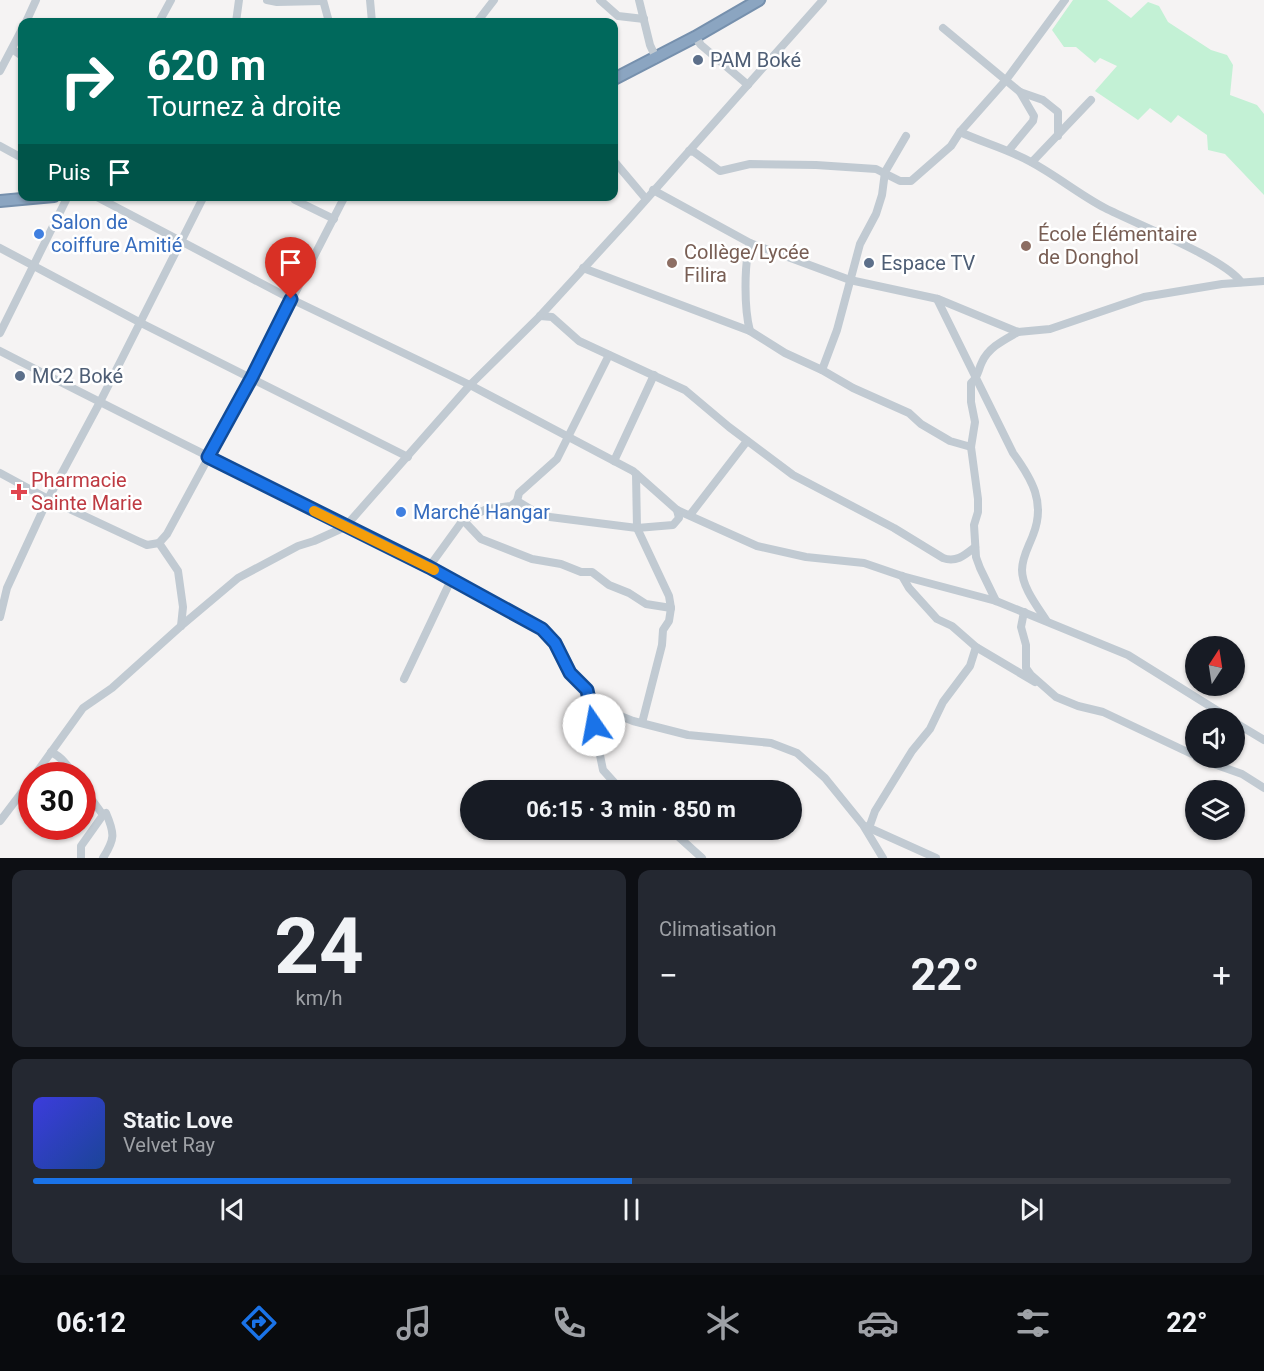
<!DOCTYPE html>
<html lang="fr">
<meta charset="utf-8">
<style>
:root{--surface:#171b24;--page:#242831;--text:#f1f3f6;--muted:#9ea1a6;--line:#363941;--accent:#1a73e8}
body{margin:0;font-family:Roboto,sans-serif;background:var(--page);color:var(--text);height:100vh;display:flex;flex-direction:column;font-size:22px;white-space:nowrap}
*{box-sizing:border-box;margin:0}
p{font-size:20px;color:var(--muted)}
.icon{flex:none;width:33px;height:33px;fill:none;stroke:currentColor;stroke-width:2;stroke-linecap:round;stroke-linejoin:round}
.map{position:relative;height:858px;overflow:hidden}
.sheet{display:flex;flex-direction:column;gap:12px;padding:12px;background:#0d0f14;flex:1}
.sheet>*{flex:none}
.top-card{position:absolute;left:18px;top:18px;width:600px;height:183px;border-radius:12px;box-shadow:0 2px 4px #0004;background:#00695c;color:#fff;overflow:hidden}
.needle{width:39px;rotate:12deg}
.buttons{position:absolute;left:1185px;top:636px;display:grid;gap:12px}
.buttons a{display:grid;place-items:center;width:60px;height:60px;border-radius:50%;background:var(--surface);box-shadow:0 2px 4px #0004;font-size:30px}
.speed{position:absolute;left:18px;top:762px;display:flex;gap:12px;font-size:30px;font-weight:700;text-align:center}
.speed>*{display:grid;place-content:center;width:78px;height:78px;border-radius:50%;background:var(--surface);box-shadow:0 2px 4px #0004;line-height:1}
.speed .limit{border:9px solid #d22;background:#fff;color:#111}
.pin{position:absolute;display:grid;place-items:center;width:51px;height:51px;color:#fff;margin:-62px -26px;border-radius:50% 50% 50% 0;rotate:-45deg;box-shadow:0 0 6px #0007}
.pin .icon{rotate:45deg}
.me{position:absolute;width:66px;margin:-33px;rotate:348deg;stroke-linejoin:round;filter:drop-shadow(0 0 4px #0008)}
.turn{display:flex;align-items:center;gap:21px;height:126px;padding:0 30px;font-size:27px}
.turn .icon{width:78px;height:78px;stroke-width:2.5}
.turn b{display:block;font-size:42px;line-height:51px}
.then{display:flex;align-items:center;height:57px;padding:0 30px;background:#0003;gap:12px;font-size:22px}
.big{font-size:45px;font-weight:700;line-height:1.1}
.sheet .tile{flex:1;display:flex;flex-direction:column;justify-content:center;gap:9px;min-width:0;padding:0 21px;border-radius:12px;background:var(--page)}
.sheet .dial{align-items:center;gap:0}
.dial b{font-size:78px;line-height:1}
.song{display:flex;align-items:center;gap:18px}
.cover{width:72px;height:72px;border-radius:9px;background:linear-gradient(135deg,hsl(240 70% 55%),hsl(220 70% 35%))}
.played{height:6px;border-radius:3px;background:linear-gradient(90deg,var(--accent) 50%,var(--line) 50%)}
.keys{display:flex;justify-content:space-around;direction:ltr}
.heat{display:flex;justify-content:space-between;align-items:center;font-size:33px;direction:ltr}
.sheet .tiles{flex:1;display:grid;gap:12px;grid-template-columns:1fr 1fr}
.tile:last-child{grid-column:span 2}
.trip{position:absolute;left:460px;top:780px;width:342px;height:60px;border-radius:30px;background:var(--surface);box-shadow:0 2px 4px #0004;font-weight:700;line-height:60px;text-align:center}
.tabs{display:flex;height:96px;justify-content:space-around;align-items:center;background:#090b0e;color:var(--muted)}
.tabs .icon{width:42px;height:42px}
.tabs .active{color:var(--accent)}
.tabs b{font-size:27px;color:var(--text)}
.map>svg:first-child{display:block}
.green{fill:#c3f1d5}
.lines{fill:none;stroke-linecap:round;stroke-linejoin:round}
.highway-casing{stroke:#7690ad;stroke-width:14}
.minor{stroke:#c1cad2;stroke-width:8}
.highway{stroke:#8ba5c1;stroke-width:10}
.route-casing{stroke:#114b97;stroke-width:15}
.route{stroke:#1a73e8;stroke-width:10}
.slow{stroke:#f59e0b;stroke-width:10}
.service-dot{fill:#5c6f8a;stroke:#fff;stroke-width:2}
.shop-dot{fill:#3f7fe0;stroke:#fff;stroke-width:2}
.education-dot{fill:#8d6e63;stroke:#fff;stroke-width:2}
.health-dot{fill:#e0444e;stroke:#fff;stroke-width:2}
.labels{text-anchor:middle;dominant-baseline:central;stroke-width:5;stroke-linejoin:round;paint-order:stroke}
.service-label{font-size:20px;fill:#4e5e75;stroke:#fff;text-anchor:start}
.shop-label{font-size:20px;fill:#366cbe;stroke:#fff;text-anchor:start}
.education-label{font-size:20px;fill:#785e54;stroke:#fff;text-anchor:start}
.health-label{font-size:20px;fill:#be3a42;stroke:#fff;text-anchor:start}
</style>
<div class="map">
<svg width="1264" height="858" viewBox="0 0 1264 858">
<rect width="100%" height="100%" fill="#f5f3f3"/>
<polygon class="green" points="1073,0 1107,0 1131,18 1148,2 1159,6 1168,22 1211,50 1227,55 1233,65 1230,95 1257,105 1264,114 1264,195 1225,154 1208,150 1207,135 1178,115 1171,123 1150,108 1138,120 1095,91 1117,66 1100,58 1095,63 1076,47 1064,47 1052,30"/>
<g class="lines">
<defs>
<g id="highway">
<polyline points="614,79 695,37 759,0"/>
<polyline points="0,201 54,196"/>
</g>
</defs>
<use href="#highway" class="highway-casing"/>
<g class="minor">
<polyline points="267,0 277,2 323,1"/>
<polyline points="323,0 329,22"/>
<polyline points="370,0 372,22"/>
<polyline points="600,0 618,16 644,19"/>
<polyline points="639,0 650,45 656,58"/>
<polyline points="26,22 36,0"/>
<polyline points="159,22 171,0"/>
<polyline points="236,22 239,0"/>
<polyline points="477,22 494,0"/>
<polyline points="943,28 1020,92 1043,100 1058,112 1058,136"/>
<polyline points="695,37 701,45 748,85"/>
<polyline points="12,49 22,56"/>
<polyline points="0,71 22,29"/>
<path d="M 960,132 C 984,143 1008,149 1031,162 C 1057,176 1080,195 1105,208 C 1136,224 1224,258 1241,282"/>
<polyline points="0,146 22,158"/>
<polyline points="1009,150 1033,121 1034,116 1020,92"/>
<polyline points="689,151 694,152 720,171 750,164 816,165 876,169 900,181 911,181 951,146 960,132 1006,80 1065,0"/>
<polyline points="614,161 646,199"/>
<polyline points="1032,162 1091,100"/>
<polyline points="653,190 750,243 850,280 938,299 1018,332 1050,329 1144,297 1222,284 1264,281"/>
<polyline points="95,196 291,299 470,385 633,471 677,510 757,546 806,557 864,563 902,576 996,601 1128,655 1229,718"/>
<polyline points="295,200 334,219"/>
<polyline points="0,248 141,323 408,457"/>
<path d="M 583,268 L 750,331 C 744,309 744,265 750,243"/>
<path d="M 937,299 L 1013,453 C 1032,479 1046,503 1033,535 C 1029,546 1022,557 1022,570 C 1022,587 1037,606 1046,620"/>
<path d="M 540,316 L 552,317 L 579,341 L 685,390 L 729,427 L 793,475 L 894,528 L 943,558 C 956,563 965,555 975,547"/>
<polyline points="750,331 785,353 822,370 853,388 909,413 921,424 950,441 971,447"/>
<polyline points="0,333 68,196"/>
<path d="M 0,351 C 180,444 364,531 542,629 L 555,643 L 570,673 L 591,695 L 613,713 L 633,721 L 688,735 L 771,743 L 797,753 L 825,778 L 863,825 L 883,858"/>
<polyline points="822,370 837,330 860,244 876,214 882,195 885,172 906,136"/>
<polyline points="614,461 654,375"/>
<polyline points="0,473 48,499 138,541 147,545 159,543 178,571 183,607 181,626"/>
<polyline points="636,474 637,528 669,596 671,608 669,621 663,630 662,645 642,723"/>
<polyline points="517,501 519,493 557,459 609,355"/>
<polyline points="690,515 747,441"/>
<polyline points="463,520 481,539 532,559 561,564 581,572 592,572 609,585 629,593 646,604 671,608"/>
<polyline points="159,543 167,534 252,377 345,196"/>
<polyline points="429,567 463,520 487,509 511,506 517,501 542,516 637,528 673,525 679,518 677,510"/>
<polyline points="902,576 909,588 937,619 952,626 976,647 1035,682"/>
<path d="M 996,601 L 980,568 L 976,557 L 974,525 L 978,512 L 978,499 L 971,447 L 975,422 L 971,402 L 971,383 C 978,378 978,370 982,362 C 989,347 1004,340 1018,332"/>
<polyline points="1024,612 1021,627 1026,645 1026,668 1031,675 1056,697 1078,706 1103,712 1196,756"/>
<polyline points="0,617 7,588 48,499 100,402 204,196"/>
<polyline points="404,679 451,580"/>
<polyline points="587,691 603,770 621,790"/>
<polyline points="1234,722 1264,740"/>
<path d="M 51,752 C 62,757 68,766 75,776"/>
<polyline points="1197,758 1242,774 1264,788"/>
<polyline points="34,776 83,708 112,688 181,626 238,578 298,546 314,541 345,527 470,385 540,316 628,220 823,0"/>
<polyline points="0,821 32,779"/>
<polyline points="865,826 936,858"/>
<polyline points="869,828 875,811 912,751 930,729 943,702 970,666 976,647"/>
<polyline points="671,830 702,858"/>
<polyline points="81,858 81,846 103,815 82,786"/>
<path d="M 103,858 C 115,839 115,834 106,813 L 103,815"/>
</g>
<use href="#highway" class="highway"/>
</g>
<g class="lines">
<defs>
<polyline id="route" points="291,299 252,377 208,457 429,567 542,629 555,643 570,673 587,690 594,725"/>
</defs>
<use href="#route" class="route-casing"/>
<use href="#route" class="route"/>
<polyline class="slow" points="314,511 434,570"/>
</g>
<g class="service-dot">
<circle cx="698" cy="60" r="6"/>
<circle cx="869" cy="263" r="6"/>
<circle cx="20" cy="376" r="6"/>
</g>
<g class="shop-dot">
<circle cx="39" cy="234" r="6"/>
<circle cx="401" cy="512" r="6"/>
</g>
<g class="education-dot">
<circle cx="1026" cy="246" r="6"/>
<circle cx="672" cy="263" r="6"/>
</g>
<path class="health-dot" d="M16 483h6v6h6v6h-6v6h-6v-6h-6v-6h6z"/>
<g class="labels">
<g class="service-label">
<text x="710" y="60">PAM Boké</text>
<text x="881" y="263">Espace TV</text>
<text x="32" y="376">MC2 Boké</text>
</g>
<g class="shop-label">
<text x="51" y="222">Salon de<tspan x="51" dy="23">coiffure Amitié</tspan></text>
<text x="413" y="512">Marché Hangar</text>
</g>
<g class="education-label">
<text x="1038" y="234">École Élémentaire<tspan x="1038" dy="23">de Donghol</tspan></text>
<text x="684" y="252">Collège/Lycée<tspan x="684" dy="23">Filira</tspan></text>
</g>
<g class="health-label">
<text x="31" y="480">Pharmacie<tspan x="31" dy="23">Sainte Marie</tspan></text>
</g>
</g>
</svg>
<div class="buttons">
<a><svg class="needle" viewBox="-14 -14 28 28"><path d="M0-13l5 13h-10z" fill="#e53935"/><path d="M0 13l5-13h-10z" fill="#9ea1a6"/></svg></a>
<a><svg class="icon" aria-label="sound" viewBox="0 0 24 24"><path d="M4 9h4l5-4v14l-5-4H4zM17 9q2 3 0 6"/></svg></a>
<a><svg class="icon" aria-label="layers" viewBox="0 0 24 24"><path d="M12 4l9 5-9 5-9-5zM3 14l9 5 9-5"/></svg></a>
</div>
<div class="speed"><div class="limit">30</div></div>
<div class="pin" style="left:291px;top:299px;background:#d93025"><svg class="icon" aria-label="arrive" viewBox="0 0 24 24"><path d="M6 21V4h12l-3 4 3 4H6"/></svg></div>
<svg class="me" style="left:594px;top:725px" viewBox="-20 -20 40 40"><circle r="19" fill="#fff"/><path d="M0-13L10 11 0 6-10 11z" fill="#1a73e8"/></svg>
<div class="trip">06:15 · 3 min · 850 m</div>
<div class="top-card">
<div class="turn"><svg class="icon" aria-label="right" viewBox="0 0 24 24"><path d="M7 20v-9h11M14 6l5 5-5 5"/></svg><div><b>620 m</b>Tournez à droite</div></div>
<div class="then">Puis<svg class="icon" aria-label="arrive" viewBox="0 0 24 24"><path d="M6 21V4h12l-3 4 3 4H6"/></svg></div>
</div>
</div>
<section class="sheet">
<div class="tiles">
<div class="tile dial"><b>24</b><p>km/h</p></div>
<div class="tile"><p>Climatisation</p>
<div class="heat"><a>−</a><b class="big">22°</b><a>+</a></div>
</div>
<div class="tile">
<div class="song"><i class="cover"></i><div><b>Static Love</b><p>Velvet Ray</p></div></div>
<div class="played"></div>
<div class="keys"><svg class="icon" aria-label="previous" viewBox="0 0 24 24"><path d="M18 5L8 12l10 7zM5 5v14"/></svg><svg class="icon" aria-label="pause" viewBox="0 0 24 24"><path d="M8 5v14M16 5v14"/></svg><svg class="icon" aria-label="next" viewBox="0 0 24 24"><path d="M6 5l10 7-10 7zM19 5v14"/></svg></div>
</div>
</div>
</section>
<nav class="tabs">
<b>06:12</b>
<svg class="icon active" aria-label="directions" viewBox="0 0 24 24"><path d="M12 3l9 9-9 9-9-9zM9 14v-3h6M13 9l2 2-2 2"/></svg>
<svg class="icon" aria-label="music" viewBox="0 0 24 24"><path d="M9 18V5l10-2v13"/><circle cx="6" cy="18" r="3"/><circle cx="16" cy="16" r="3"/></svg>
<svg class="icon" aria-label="phone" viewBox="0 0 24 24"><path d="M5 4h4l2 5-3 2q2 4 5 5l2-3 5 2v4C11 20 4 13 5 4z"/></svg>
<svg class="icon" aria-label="climate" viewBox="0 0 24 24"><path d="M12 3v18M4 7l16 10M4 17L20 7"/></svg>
<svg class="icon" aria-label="car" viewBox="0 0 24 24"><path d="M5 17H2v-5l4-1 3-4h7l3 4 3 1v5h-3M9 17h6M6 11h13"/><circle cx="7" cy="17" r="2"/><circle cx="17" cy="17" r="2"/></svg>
<svg class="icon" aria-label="filters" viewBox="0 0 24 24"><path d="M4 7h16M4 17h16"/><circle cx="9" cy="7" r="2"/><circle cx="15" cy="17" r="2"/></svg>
<b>22°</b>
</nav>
